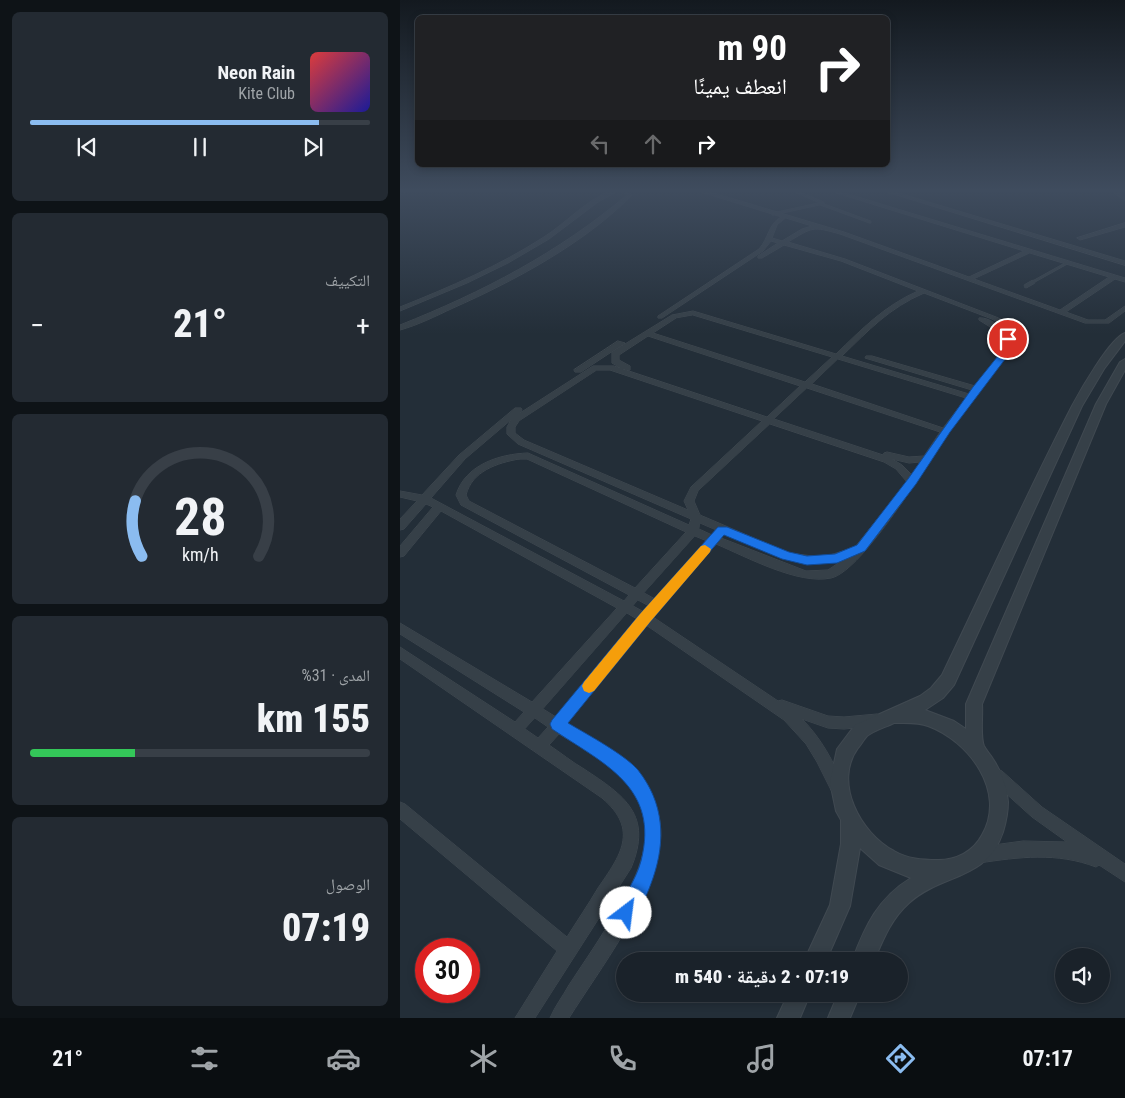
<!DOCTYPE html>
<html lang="ar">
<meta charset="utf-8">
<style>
:root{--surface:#1a222a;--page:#232a32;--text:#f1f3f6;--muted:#9fa4a8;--line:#383f47;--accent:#8bbcf0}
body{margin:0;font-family:"Roboto Condensed","Noto Naskh Arabic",sans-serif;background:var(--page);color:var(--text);direction:rtl;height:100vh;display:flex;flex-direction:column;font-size:19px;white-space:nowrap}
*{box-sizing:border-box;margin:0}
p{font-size:16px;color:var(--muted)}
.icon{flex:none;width:28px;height:28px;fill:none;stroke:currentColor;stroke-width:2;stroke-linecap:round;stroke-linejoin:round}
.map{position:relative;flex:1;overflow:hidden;direction:ltr}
.side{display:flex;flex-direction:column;gap:12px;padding:12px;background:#0e1317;width:400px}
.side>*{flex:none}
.guide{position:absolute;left:15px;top:15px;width:475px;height:152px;border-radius:8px;box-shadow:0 2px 8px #0003,0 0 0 1px var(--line);direction:rtl;background:#202124;color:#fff;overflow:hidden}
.buttons{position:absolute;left:655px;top:948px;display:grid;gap:10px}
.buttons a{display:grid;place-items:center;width:55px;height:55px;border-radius:50%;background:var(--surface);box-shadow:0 2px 8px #0003,0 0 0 1px var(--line);font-size:25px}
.speed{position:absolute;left:15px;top:938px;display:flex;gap:10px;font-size:25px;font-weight:700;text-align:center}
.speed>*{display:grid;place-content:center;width:65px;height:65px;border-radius:50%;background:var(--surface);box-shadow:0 2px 8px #0003,0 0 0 1px var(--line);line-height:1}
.speed .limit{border:8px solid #d22;background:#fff;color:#111}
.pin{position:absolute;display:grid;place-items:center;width:42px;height:42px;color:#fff;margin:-21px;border:2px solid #fff;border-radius:50%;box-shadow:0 1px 5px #0007}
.me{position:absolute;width:55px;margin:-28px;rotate:30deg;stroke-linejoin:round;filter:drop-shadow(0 0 4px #0008)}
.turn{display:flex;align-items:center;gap:18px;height:105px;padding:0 20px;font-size:22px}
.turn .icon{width:65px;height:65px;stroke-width:2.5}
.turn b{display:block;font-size:35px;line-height:42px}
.lanes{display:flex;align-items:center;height:48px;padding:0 20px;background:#0003;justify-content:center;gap:25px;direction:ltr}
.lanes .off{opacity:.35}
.big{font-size:38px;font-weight:800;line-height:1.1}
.side .card{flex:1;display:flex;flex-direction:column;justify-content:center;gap:8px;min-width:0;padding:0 18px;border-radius:8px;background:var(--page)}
.side .dial{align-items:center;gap:0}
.dial svg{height:130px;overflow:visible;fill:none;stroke:var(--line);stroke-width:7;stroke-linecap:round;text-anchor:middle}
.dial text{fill:var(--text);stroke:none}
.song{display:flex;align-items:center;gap:15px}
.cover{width:60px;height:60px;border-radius:8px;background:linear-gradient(135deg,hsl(0 70% 55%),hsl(240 70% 35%))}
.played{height:5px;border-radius:2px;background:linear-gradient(90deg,var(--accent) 85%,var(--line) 85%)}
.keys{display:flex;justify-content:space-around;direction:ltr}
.heat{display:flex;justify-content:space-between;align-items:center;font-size:28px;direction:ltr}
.charge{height:8px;border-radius:4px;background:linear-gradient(90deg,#34c759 31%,var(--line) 0)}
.trip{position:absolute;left:216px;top:952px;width:292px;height:50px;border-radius:25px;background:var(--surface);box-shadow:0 2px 8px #0003,0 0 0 1px var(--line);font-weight:800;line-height:50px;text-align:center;direction:rtl}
.dock{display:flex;height:80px;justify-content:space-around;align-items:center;background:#0a0e11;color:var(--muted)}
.dock .icon{width:35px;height:35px}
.dock .selected{color:var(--accent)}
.dock b{font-size:22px;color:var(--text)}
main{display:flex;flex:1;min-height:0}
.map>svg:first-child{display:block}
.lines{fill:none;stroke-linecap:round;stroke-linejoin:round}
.service-far1-casing{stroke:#404951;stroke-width:3}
.service-casing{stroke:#404951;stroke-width:4.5}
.minor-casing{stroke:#404951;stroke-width:1}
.tertiary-casing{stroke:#404951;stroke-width:2}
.path{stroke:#3d5151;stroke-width:1;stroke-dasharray:2 2;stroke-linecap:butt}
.service-far1{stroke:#364048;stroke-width:2.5}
.service{stroke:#364048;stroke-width:4}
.minor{fill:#364048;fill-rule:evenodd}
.tertiary{fill:#364048;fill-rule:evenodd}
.route{fill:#1a73e8;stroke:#114b97}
.slow{fill:#f59e0b}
</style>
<main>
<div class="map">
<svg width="725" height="1018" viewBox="0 0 725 1018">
<rect width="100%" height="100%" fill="#232e38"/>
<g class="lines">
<defs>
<g id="service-far1">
<polyline points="421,204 470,222"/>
<polyline points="373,214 423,203 395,191"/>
<polyline points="631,283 667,263"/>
</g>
<polyline id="service" points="626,286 633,282"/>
<g id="minor">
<path d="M 210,191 L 218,191 L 198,202 L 149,239 L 108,263 L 67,283 L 0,311 L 0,307 C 50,287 99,266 144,237 C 166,223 185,201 210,191 Z"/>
<path d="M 221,191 L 227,191 L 232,195 C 185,243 114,281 53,308 C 36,316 18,325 0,330 L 0,325 C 83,292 158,253 227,195 Z"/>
<path d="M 298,191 L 307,191 L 444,232 L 569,277 L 624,251 L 430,191 L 438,191 L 725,278 L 725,282 L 715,279 L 666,312 L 688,320 L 705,320 L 725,306 L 725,311 L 709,323 L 685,323 L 440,234 C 412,226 413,227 388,242 L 445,259 L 596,317 L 616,326 L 622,336 C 598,368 571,399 548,433 C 529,461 463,571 431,578 C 398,585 347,557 316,544 L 253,617 L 378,701 L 382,700 L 428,716 L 444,717 L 477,714 L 482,716 L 484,720 L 482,724 L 477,726 L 444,729 L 428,728 L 402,719 C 421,738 434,762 444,787 L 442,792 L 437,794 L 432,792 L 417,762 L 406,744 L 384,720 L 246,625 L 167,724 C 190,738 215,751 235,771 C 253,789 264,819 260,844 C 253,900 199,970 169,1018 L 150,1018 C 155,1006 163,996 169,985 C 182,965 196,945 208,925 C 236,881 266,829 226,782 C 208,761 182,748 159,734 L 149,745 C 161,753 172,762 184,769 C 225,796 253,815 231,868 L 135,1018 L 115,1018 L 157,951 L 0,819 L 0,802 L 5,804 L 167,937 C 177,921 188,905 198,888 C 220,856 240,830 202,798 L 0,659 L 0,647 L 115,722 L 124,712 L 0,634 L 0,623 L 132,702 L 217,608 L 41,511 L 4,556 L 0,557 L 0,546 L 33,507 L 26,504 L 4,529 L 0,530 L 0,519 L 17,501 L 0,497 L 0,491 L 22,495 L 59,455 L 115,408 L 121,408 L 122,410 L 120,413 L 193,366 L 214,366 L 367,417 L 400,386 L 248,336 L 219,355 L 219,360 L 230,366 L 230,370 L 224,370 L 212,363 L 212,352 L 272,315 L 293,311 L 436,354 C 462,329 484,306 518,291 L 441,261 L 384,245 L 362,258 L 358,258 L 358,256 L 378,243 L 371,241 L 363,251 L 262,318 L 258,318 L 258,316 L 359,249 C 369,238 368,224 381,217 ZM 386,218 L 412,226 L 402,229 L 382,241 L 372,238 L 377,225 ZM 630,253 L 709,277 L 660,310 L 574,279 ZM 524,293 L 592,319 L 610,329 L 614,336 L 611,340 C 605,330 591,317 579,318 L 579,320 L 600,333 L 607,345 L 575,386 L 472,356 L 466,356 L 465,358 L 572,390 L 569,394 L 442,356 C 469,330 489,308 524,293 ZM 293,315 L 432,357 L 405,382 L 253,333 L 276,318 ZM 438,359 L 566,398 L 543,428 L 412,384 ZM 197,370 L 210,370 L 362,421 L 291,487 L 284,501 L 288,510 L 124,440 L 115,433 L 115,427 L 119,421 ZM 407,388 L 540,432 L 524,456 L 509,457 L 487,452 L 484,453 L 483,455 L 374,419 ZM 111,420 L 107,427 L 107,434 L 118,444 L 291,519 L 289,525 L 128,453 C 99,454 65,465 56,495 L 61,505 L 229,595 L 224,601 L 31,498 L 65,459 ZM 370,424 L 484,462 L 496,469 L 507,482 L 455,547 L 430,555 L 413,556 L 389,553 L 300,515 L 294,501 L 298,491 ZM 119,459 L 127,459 L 286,532 L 235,588 L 69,501 L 66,495 C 72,471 97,463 119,459 ZM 492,459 L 509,463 L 520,462 L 512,475 L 502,465 ZM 300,523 C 317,530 333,538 350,545 C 381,558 409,570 443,560 L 428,570 L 406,571 L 321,538 L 320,534 L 312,535 L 299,529 ZM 295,536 L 307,541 L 255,599 L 244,593 ZM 238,600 L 249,606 L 244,612 L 233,606 ZM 227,613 L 237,619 L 156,717 L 143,709 ZM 135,718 L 148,727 L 138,738 L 125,729 Z"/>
<polygon points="484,191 492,191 725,261 725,265"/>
<polygon points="711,191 717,191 725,197 725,200"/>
<polygon points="725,223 725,227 680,240 677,238"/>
<polygon points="218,341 225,343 181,372 175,372 174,370"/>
<path d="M 597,769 L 602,771 L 642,807 L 725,864 L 725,882 L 699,865 L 696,867 C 657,852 619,857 579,863 L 573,861 L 571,855 L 573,849 L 579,847 L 623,841 L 667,842 L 632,817 L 592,781 L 590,776 L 592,771 Z"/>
</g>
<g id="tertiary">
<path d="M 725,333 L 725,341 L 704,369 L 682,406 L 554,685 L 543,698 L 525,710 L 554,721 L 566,729 L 566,704 L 696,404 L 720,362 L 725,359 L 725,370 L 706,404 L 582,704 C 583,714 580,737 584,746 C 586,750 590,754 593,759 C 601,771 607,787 608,802 C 608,812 606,822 603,832 C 587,881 542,873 509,903 C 491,919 483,940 474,961 L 452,961 C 465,926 478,898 511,878 L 479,865 L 460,848 L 450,906 L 426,961 L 404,961 L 430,905 L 441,844 L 441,820 L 436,811 L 430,782 L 437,749 L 455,725 L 520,696 L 531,688 L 542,675 C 585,586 626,495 672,406 C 680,391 710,338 725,333 ZM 494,723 C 506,723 518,722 528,726 C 569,741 607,792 582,835 C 573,852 556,860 538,860 C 522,860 508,859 494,851 C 460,833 433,782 458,748 C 461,745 464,739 467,736 C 475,730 486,727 494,723 Z"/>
<polygon points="388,994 410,994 400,1018 377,1018"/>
<polygon points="438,994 460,994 450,1018 428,1018"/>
</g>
</defs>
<use href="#service-far1" class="service-far1-casing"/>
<use href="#service" class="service-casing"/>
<use href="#minor" class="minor-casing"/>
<use href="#tertiary" class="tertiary-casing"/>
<polyline class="path" points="0,195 7,191"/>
<use href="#service-far1" class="service-far1"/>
<use href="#service" class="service"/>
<use href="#minor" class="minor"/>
<use href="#tertiary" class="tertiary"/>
</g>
<linearGradient id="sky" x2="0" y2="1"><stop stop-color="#13191f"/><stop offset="0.57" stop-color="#3f4c5e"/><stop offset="1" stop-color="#3f4c5e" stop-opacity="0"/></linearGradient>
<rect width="725" height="334" fill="url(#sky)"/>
<path class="route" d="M 605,337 L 611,337 L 615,346 L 550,432 L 516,484 L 465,551 L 437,563 L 407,565 L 382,559 L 324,535 L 250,622 L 168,723 C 188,735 224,754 238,770 C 264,803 266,840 253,878 C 248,892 239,917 226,922 L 219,920 L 216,913 C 224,895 236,880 241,861 C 260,787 204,764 152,729 L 150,724 L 152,720 L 240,614 L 318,527 L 327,527 L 389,552 L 407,556 L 435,554 L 457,545 L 508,479 L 573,387 L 606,346 Z"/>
<polygon class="slow" points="305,545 311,549 310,552 250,622 194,691 189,693 184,691 182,686 184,682 240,614 301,546"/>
</svg>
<div class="buttons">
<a><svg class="icon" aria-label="sound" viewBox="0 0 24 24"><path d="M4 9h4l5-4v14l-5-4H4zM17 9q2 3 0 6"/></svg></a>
</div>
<div class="speed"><div class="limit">30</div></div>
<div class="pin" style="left:608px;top:339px;background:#d93025"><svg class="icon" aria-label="arrive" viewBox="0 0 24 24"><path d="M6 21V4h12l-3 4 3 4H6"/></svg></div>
<svg class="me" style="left:226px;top:913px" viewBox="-20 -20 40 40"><circle r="19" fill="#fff"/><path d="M0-13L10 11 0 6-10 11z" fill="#1a73e8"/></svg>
<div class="trip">07:19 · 2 دقيقة · 540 m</div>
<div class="guide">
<div class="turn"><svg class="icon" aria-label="right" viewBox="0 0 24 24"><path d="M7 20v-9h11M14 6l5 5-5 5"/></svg><div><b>90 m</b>انعطف يمينًا</div></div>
<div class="lanes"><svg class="icon off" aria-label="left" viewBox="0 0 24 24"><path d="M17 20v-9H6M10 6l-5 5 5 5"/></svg><svg class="icon off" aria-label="ahead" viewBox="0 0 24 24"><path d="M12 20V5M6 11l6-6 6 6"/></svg><svg class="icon" aria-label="right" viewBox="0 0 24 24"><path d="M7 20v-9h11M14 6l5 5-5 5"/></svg></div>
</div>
</div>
<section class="side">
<div class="card">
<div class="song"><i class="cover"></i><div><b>Neon Rain</b><p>Kite Club</p></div></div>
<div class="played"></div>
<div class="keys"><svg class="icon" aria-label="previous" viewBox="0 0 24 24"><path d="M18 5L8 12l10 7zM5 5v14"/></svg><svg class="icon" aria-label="pause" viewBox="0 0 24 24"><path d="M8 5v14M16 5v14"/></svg><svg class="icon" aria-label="next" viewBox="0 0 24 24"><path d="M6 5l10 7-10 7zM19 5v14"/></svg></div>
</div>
<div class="card"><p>التكييف</p>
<div class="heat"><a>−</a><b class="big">21°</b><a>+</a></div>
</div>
<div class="card dial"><svg viewBox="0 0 100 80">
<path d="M14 69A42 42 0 1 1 86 69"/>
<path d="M14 69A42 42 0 0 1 10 35" stroke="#8bbcf0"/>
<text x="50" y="56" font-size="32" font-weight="700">28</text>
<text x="50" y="72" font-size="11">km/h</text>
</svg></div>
<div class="card"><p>المدى · 31%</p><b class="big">155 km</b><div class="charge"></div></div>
<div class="card"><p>الوصول</p><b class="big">07:19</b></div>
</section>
</main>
<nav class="dock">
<b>07:17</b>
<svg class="icon selected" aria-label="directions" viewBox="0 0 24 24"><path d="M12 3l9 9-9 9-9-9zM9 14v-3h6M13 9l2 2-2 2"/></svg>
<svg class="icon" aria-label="music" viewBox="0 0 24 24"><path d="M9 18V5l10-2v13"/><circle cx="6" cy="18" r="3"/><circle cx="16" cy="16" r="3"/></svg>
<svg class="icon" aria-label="phone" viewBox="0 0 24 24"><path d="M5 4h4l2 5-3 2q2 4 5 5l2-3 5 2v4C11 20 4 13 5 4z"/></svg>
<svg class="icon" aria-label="climate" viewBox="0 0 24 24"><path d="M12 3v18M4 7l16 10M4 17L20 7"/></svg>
<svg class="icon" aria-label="car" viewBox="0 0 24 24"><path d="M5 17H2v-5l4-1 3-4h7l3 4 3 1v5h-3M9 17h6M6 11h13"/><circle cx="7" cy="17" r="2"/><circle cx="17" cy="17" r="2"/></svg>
<svg class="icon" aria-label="filters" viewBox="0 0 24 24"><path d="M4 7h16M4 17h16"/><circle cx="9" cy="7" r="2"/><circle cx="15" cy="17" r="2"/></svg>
<b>21°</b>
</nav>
